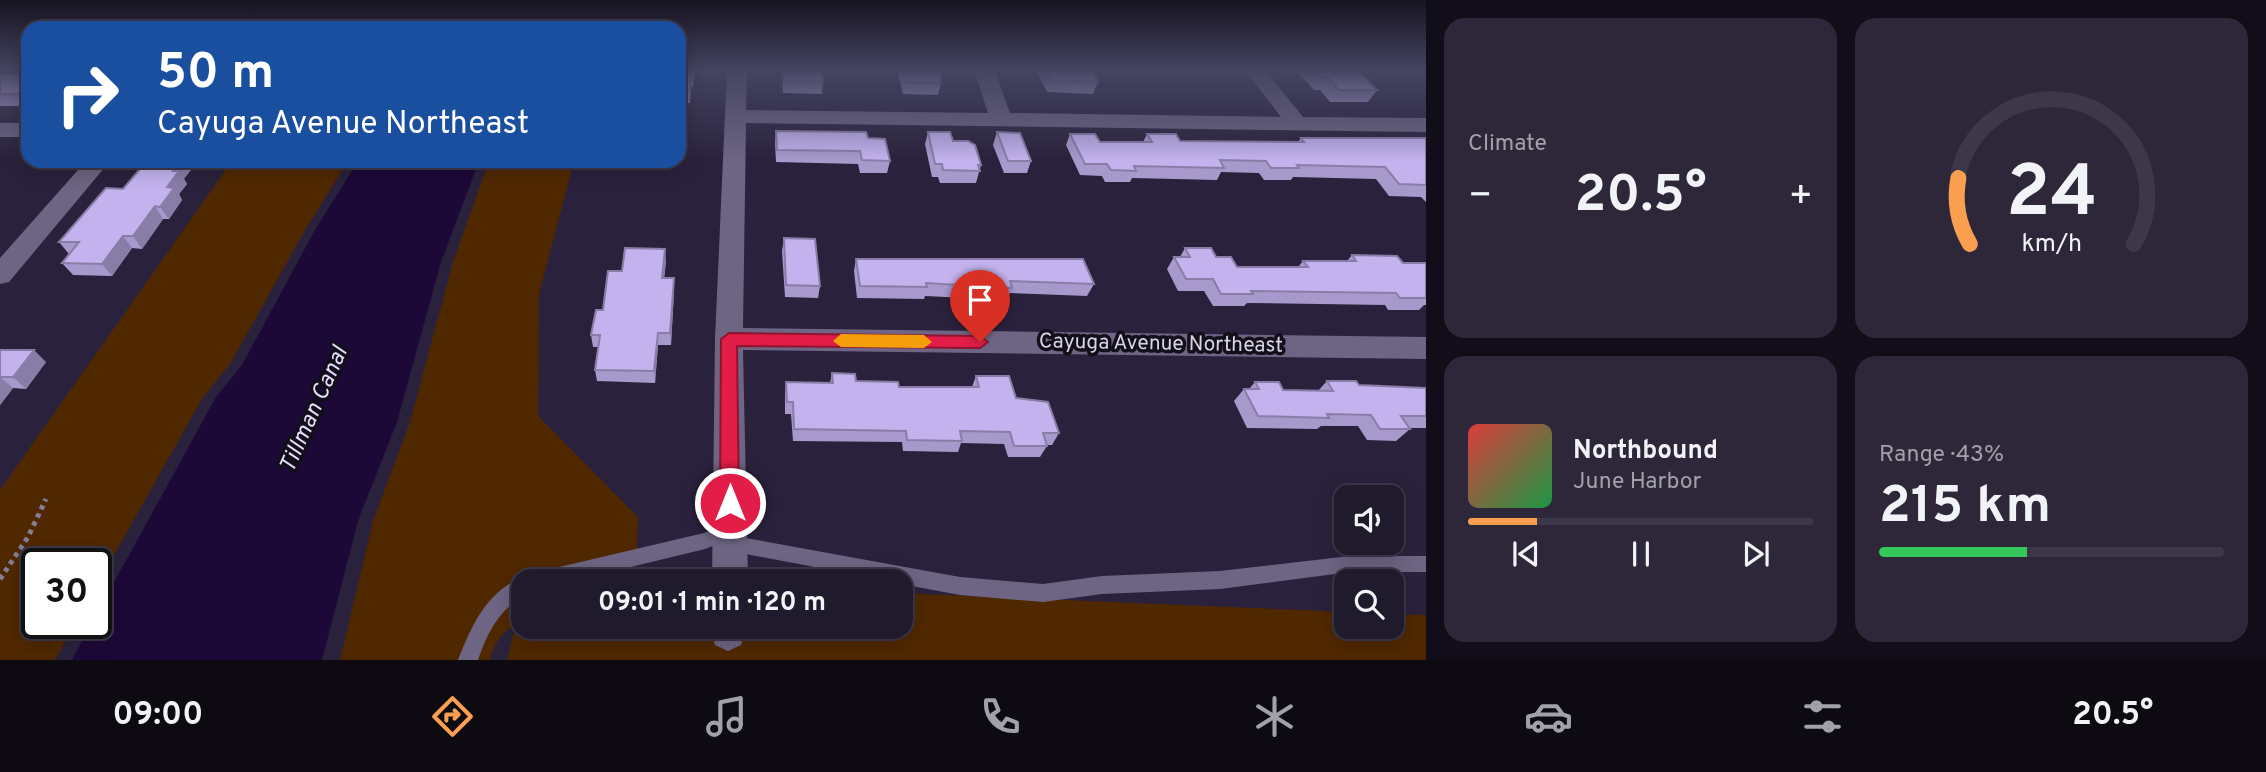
<!DOCTYPE html>
<meta charset="utf-8">
<style>
:root{--surface:#201a2d;--page:#2d2739;--text:#f1f3f6;--muted:#a2a1aa;--line:#3d3849;--accent:#fa9f4f}
body{margin:0;font-family:Overpass,sans-serif;background:var(--page);color:var(--text);height:100vh;display:flex;flex-direction:column;font-size:26px;white-space:nowrap}
*{box-sizing:border-box;margin:0}
p{font-size:23px;color:var(--muted)}
.icon{flex:none;width:38px;height:38px;fill:none;stroke:currentColor;stroke-width:2;stroke-linecap:round;stroke-linejoin:round}
.map{position:relative;flex:1;overflow:hidden}
.side{display:flex;flex-direction:column;gap:18px;padding:18px;background:#120e19;width:840px}
.side>*{flex:none}
.top-card{position:absolute;left:21px;top:21px;width:665px;height:147px;border-radius:21px;box-shadow:0 4px 18px #0003,0 0 0 2px var(--line);background:#1a4fa0;color:#fff;overflow:hidden}
.buttons{position:absolute;left:1334px;top:485px;display:grid;gap:14px}
.buttons a{display:grid;place-items:center;width:70px;height:70px;border-radius:14px;background:var(--surface);box-shadow:0 4px 18px #0003,0 0 0 2px var(--line);font-size:35px}
.speed{position:absolute;left:21px;top:548px;display:flex;gap:14px;font-size:35px;font-weight:700;text-align:center}
.speed>*{display:grid;place-content:center;width:91px;height:91px;border-radius:50%;background:var(--surface);box-shadow:0 4px 18px #0003,0 0 0 2px var(--line);line-height:1}
.speed .limit{border:4px solid #111;border-radius:10px;background:#fff;color:#111}
.pin{position:absolute;display:grid;place-items:center;width:60px;height:60px;color:#fff;margin:-72px -30px;border-radius:50% 50% 50% 0;rotate:-45deg;box-shadow:0 0 7px #0007}
.pin .icon{rotate:45deg}
.me{position:absolute;width:77px;margin:-38px;rotate:0deg;stroke-linejoin:round;filter:drop-shadow(0 0 5px #0008)}
.turn{display:flex;align-items:center;gap:24px;height:147px;padding:0 21px;font-size:32px}
.turn .icon{width:91px;height:91px;stroke-width:2.5}
.turn b{display:block;font-size:49px;line-height:60px}
.big{font-size:52px;font-weight:700;line-height:1.1}
.side .tile{flex:1;display:flex;flex-direction:column;justify-content:center;gap:10px;min-width:0;padding:0 24px;border-radius:21px;background:var(--page)}
.side .dial{align-items:center;gap:0}
.dial svg{height:182px;overflow:visible;fill:none;stroke:var(--line);stroke-width:7;stroke-linecap:round;text-anchor:middle}
.dial text{fill:var(--text);stroke:none}
.song{display:flex;align-items:center;gap:21px}
.cover{width:84px;height:84px;border-radius:10px;background:linear-gradient(135deg,hsl(0 70% 55%),hsl(140 70% 35%))}
.played{height:7px;border-radius:4px;background:linear-gradient(90deg,var(--accent) 20%,var(--line) 20%)}
.keys{display:flex;justify-content:space-around;direction:ltr}
.heat{display:flex;justify-content:space-between;align-items:center;font-size:38px;direction:ltr}
.charge{height:10px;border-radius:5px;background:linear-gradient(90deg,#34c759 43%,var(--line) 0)}
.side .tiles{flex:1;display:grid;gap:18px;grid-template-columns:repeat(2,1fr)}
.trip{position:absolute;left:511px;top:569px;width:402px;height:70px;border-radius:21px;background:var(--surface);box-shadow:0 4px 18px #0003,0 0 0 2px var(--line);font-weight:700;line-height:70px;text-align:center}
.tabs{display:flex;height:112px;justify-content:space-around;align-items:center;background:#0d0a12;color:var(--muted)}
.tabs .icon{width:49px;height:49px}
.tabs .selected{color:var(--accent)}
.tabs b{font-size:32px;color:var(--text)}
main{display:flex;flex:1;min-height:0}
.map>svg:first-child{display:block}
.green{fill:#502800}
.water{fill:#1d0938}
.lines{fill:none;stroke-linecap:round;stroke-linejoin:round}
.path{stroke:#847f94;stroke-width:5;stroke-dasharray:4.5 4.5;stroke-linecap:butt}
.service{fill:#6d6583;fill-rule:evenodd}
.minor{fill:#6d6583;fill-rule:evenodd}
.wall{fill:#a899cd}
.shaded-wall{fill:#887da7}
.building{fill:#c3b2ee;stroke:#887da7;stroke-width:2}
.route{fill:#e11d48;stroke:#92132f;stroke-width:2}
.slow{fill:#f59e0b}
.labels{text-anchor:middle;dominant-baseline:central;stroke-width:7;stroke-linejoin:round;paint-order:stroke}
.street-label{font-size:21px;fill:#d8d4e5;stroke:#120e1a}
.water-label{font-size:23px;font-style:italic;fill:#e6ddfe;stroke:#120e1a}
</style>
<main>
<div class="map">
<svg width="1426" height="660" viewBox="0 0 1426 660">
<rect width="100%" height="100%" fill="#2a223c"/>
<g class="green">
<polygon points="232,161 348,161 305,230 230,364 203,397 96,587 96,564 37,564 37,623 76,623 55,660 0,660 0,490"/>
<path d="M 489,161 L 574,161 L 539,294 L 538,416 L 638,517 L 636,581 L 523,581 L 523,619 L 520,622 L 523,622 L 523,626 L 901,626 L 901,593 L 1346,612 L 1346,626 L 1391,626 L 1391,614 L 1426,615 L 1426,660 L 507,660 L 516,624 C 500,634 495,642 490,660 L 340,660 L 373,521 L 410,422 L 453,262 Z"/>
</g>
<polygon class="water" points="358,161 479,161 441,262 397,422 358,521 322,660 72,660 92,623 96,623 96,615 216,397 242,365 315,230"/>
<g class="lines">
<polyline class="path" points="0,579 28,537 46,499"/>
<path class="service" d="M 729,523 L 735,525 L 738,531 L 735,536 L 960,577 L 1043,584 L 1102,576 L 1220,571 L 1350,556 L 1426,556 L 1426,572 L 1350,572 L 1220,589 L 1102,594 L 1043,602 L 960,595 L 901,584 L 901,581 L 888,581 L 730,551 L 724,549 L 722,542 L 705,549 L 573,581 L 523,581 L 523,596 C 498,611 487,634 478,660 L 458,660 C 472,625 486,592 523,577 L 529,580 L 532,575 L 538,572 L 704,533 Z"/>
<g class="minor">
<polygon points="727,69 747,69 746,110 988,113 974,69 994,69 1010,113 1281,117 1244,69 1264,69 1303,117 1426,118 1426,132 746,123 743,328 1426,337 1426,359 743,350 748,581 712,581 715,339"/>
<rect x="0" y="123" width="28" height="14"/>
<polygon points="86,161 110,161 9,282 0,284 0,258"/>
<polygon points="709,626 747,626 741,645 728,651 715,645"/>
</g>
</g>
<g class="wall">
<polygon points="679,69 695,69 693,87 691,87 690,103 679,103"/>
<polygon points="782,69 822,69 823,82 822,94 783,93"/>
<polygon points="897,69 943,69 940,79 941,83 938,95 903,94"/>
<polygon points="1036,69 1091,69 1098,82 1093,94 1047,92"/>
<polygon points="1295,69 1356,69 1377,90 1368,102 1330,102 1320,90 1314,90"/>
<rect x="0" y="74" width="28" height="32"/>
<polygon points="776,131 868,138 890,161 887,173 860,173 858,164 776,162 775,143"/>
<polygon points="928,132 981,165 976,183 940,183 938,177 932,177 925,144"/>
<polygon points="997,132 1031,161 1027,173 1004,173 993,145"/>
<polygon points="1070,134 1100,142 1143,142 1147,134 1180,141 1298,142 1301,138 1426,138 1426,202 1421,197 1389,196 1376,179 1293,177 1291,180 1264,180 1259,173 1221,172 1217,180 1132,178 1130,182 1105,182 1102,176 1080,175 1066,145"/>
<polygon points="184,179 187,184 179,194 182,200 169,219 163,219 142,249 132,248 112,276 73,275 62,263 69,254 59,242 123,189"/>
<polygon points="784,238 820,286 818,298 785,297 782,251"/>
<polygon points="1185,248 1216,257 1237,267 1298,267 1303,261 1347,261 1352,255 1403,263 1426,263 1426,305 1424,305 1419,310 1388,310 1385,305 1247,303 1244,306 1213,306 1204,291 1178,291 1167,269 1174,257 1180,257"/>
<polygon points="856,259 1094,284 1087,296 1010,293 1007,300 925,296 924,299 857,298 854,271"/>
<polygon points="666,261 664,278 674,278 674,291 671,345 658,345 655,383 597,381 595,370 599,347 593,347 591,335 622,271"/>
<polygon points="0,350 46,362 26,389 13,388 0,405"/>
<polygon points="832,373 856,381 899,387 972,387 976,376 1016,398 1059,433 1052,445 1047,445 1047,446 1040,457 1008,457 1004,444 961,443 958,452 903,451 902,442 793,441 791,414 785,414 785,394 786,382 830,383"/>
<polygon points="1327,381 1359,385 1426,388 1426,428 1409,428 1410,429 1396,441 1367,440 1358,426 1321,426 1317,429 1247,428 1234,401 1244,389 1249,389 1255,382 1283,390 1318,391"/>
</g>
<g class="shaded-wall">
<polygon points="181,161 198,161 184,179 187,184 179,194 182,200 169,219 160,207 173,171"/>
<polygon points="155,206 163,219 142,249 133,236"/>
<polygon points="123,236 132,248 112,276 102,264"/>
<polygon points="665,249 666,261 663,290 662,278"/>
<polygon points="674,278 674,291 671,345 670,333"/>
<polygon points="658,333 658,345 655,383 654,371"/>
<polygon points="34,350 46,362 26,389 13,377"/>
<polygon points="0,377 13,388 0,405"/>
</g>
<g class="building">
<polygon points="679,69 694,69 693,75 691,75 690,91 679,91"/>
<polygon points="783,69 822,69 823,82 784,81"/>
<polygon points="902,69 937,69 941,83 905,82"/>
<polygon points="1046,69 1091,69 1098,82 1051,80"/>
<polygon points="1313,69 1356,69 1377,90 1339,90 1328,78 1321,78"/>
<rect x="0" y="74" width="28" height="20"/>
<polygon points="776,131 866,132 868,138 885,139 890,161 862,160 860,151 777,150"/>
<polygon points="928,132 950,132 953,141 968,141 975,145 981,165 978,165 980,171 943,170 942,164 935,164"/>
<polygon points="997,132 1020,133 1031,161 1008,161"/>
<polygon points="1070,134 1095,134 1100,142 1152,142 1147,134 1176,134 1180,141 1304,142 1301,138 1426,138 1426,185 1399,184 1385,167 1297,165 1299,168 1271,168 1266,161 1220,160 1224,168 1134,166 1136,171 1111,170 1107,164 1085,164"/>
<polygon points="147,161 181,161 173,171 179,171 167,187 174,188 160,207 155,206 133,236 123,236 102,264 62,263 79,242 59,242 106,188 123,189"/>
<polygon points="784,238 815,239 820,286 786,285"/>
<polygon points="625,248 665,249 662,278 674,278 670,333 658,333 654,371 595,370 600,335 591,335 596,310 603,310 608,271 622,271"/>
<polygon points="1185,248 1211,248 1216,257 1231,257 1237,267 1308,267 1303,261 1356,261 1352,255 1397,256 1403,263 1426,263 1426,298 1400,298 1396,293 1251,291 1253,294 1221,294 1213,279 1186,279 1174,257 1190,257"/>
<polygon points="856,259 1083,259 1094,284 1010,281 1012,288 926,283 927,287 860,286"/>
<polygon points="0,350 34,350 13,377 0,377"/>
<polygon points="832,373 855,374 856,381 898,382 899,387 979,387 976,376 1009,376 1016,398 1048,402 1059,433 1043,433 1047,446 1014,446 1010,432 960,431 962,441 907,440 906,431 794,429 793,402 787,402 786,382 833,383"/>
<polygon points="1327,381 1356,381 1359,385 1426,388 1426,416 1401,416 1410,429 1380,429 1371,415 1327,414 1329,418 1258,416 1244,389 1259,389 1255,382 1279,382 1283,390 1333,391"/>
</g>
<linearGradient id="sky" x2="0" y2="1"><stop stop-color="#171321"/><stop offset="0.43" stop-color="#444461"/><stop offset="1" stop-color="#444461" stop-opacity="0"/></linearGradient>
<rect width="1426" height="161" fill="url(#sky)"/>
<polygon class="route" points="729,333 980,336 988,342 980,348 737,346 739,503 737,509 730,511 723,509 720,503 721,339"/>
<polygon class="slow" points="841,334 924,335 932,342 924,348 841,347 833,341"/>
<g class="labels">
<g class="street-label">
<text transform="translate(1161 344) rotate(1)">Cayuga Avenue Northeast</text>
</g>
<g class="water-label">
<text transform="translate(315 410) rotate(-66)">Tillman Canal</text>
</g>
</g>
</svg>
<div class="buttons">
<a><svg class="icon" aria-label="sound" viewBox="0 0 24 24"><path d="M4 9h4l5-4v14l-5-4H4zM17 9q2 3 0 6"/></svg></a>
<a><svg class="icon" aria-label="search" viewBox="0 0 24 24"><circle cx="10" cy="10" r="6"/><path d="M15 15l6 6"/></svg></a>
</div>
<div class="speed"><div class="limit">30</div></div>
<div class="pin" style="left:980px;top:342px;background:#d93025"><svg class="icon" aria-label="arrive" viewBox="0 0 24 24"><path d="M6 21V4h12l-3 4 3 4H6"/></svg></div>
<svg class="me" style="left:730px;top:503px" viewBox="-20 -20 40 40"><circle r="17" fill="#e11d48" stroke="#fff" stroke-width="3"/><path d="M0-11L8 9 0 5-8 9z" fill="#fff"/></svg>
<div class="trip">09:01 · 1 min · 120 m</div>
<div class="top-card">
<div class="turn"><svg class="icon" aria-label="right" viewBox="0 0 24 24"><path d="M7 20v-9h11M14 6l5 5-5 5"/></svg><div><b>50 m</b>Cayuga Avenue Northeast</div></div>
</div>
</div>
<section class="side">
<div class="tiles">
<div class="tile"><p>Climate</p>
<div class="heat"><a>−</a><b class="big">20.5°</b><a>+</a></div>
</div>
<div class="tile dial"><svg viewBox="0 0 100 80">
<path d="M14 69A42 42 0 1 1 86 69"/>
<path d="M14 69A42 42 0 0 1 9 40" stroke="#fa9f4f"/>
<text x="50" y="56" font-size="32" font-weight="700">24</text>
<text x="50" y="72" font-size="11">km/h</text>
</svg></div>
<div class="tile">
<div class="song"><i class="cover"></i><div><b>Northbound</b><p>June Harbor</p></div></div>
<div class="played"></div>
<div class="keys"><svg class="icon" aria-label="previous" viewBox="0 0 24 24"><path d="M18 5L8 12l10 7zM5 5v14"/></svg><svg class="icon" aria-label="pause" viewBox="0 0 24 24"><path d="M8 5v14M16 5v14"/></svg><svg class="icon" aria-label="next" viewBox="0 0 24 24"><path d="M6 5l10 7-10 7zM19 5v14"/></svg></div>
</div>
<div class="tile"><p>Range · 43%</p><b class="big">215 km</b><div class="charge"></div></div>
</div>
</section>
</main>
<nav class="tabs">
<b>09:00</b>
<svg class="icon selected" aria-label="directions" viewBox="0 0 24 24"><path d="M12 3l9 9-9 9-9-9zM9 14v-3h6M13 9l2 2-2 2"/></svg>
<svg class="icon" aria-label="music" viewBox="0 0 24 24"><path d="M9 18V5l10-2v13"/><circle cx="6" cy="18" r="3"/><circle cx="16" cy="16" r="3"/></svg>
<svg class="icon" aria-label="phone" viewBox="0 0 24 24"><path d="M5 4h4l2 5-3 2q2 4 5 5l2-3 5 2v4C11 20 4 13 5 4z"/></svg>
<svg class="icon" aria-label="climate" viewBox="0 0 24 24"><path d="M12 3v18M4 7l16 10M4 17L20 7"/></svg>
<svg class="icon" aria-label="car" viewBox="0 0 24 24"><path d="M5 17H2v-5l4-1 3-4h7l3 4 3 1v5h-3M9 17h6M6 11h13"/><circle cx="7" cy="17" r="2"/><circle cx="17" cy="17" r="2"/></svg>
<svg class="icon" aria-label="filters" viewBox="0 0 24 24"><path d="M4 7h16M4 17h16"/><circle cx="9" cy="7" r="2"/><circle cx="15" cy="17" r="2"/></svg>
<b>20.5°</b>
</nav>
